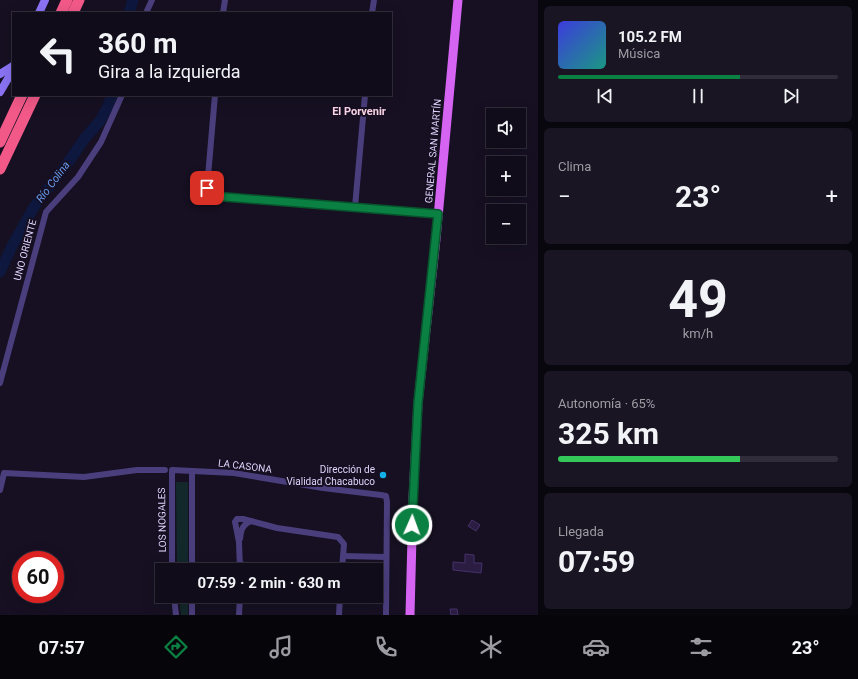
<!DOCTYPE html>
<html lang="es">
<meta charset="utf-8">
<style>
:root{--surface:#100c1a;--page:#191523;--text:#f1f3f6;--muted:#9c9ba2;--line:#302c39;--accent:#0b8043}
body{margin:0;font-family:Roboto,sans-serif;background:var(--page);color:var(--text);height:100vh;display:flex;flex-direction:column;font-size:15px;white-space:nowrap}
*{box-sizing:border-box;margin:0}
p{font-size:13px;color:var(--muted)}
.icon{flex:none;width:22px;height:22px;fill:none;stroke:currentColor;stroke-width:2;stroke-linecap:round;stroke-linejoin:round}
.map{position:relative;flex:1;overflow:hidden}
.sheet{display:flex;flex-direction:column;gap:6px;padding:6px;background:#09070e;width:320px}
.sheet>*{flex:none}
.banner{position:absolute;left:12px;top:12px;width:380px;height:84px;border-radius:0px;box-shadow:0 4px 16px #0002,0 0 0 1px var(--line);background:#100c1a;color:var(--text);overflow:hidden}
.tools{position:absolute;left:486px;top:108px;display:grid;gap:8px}
.tools a{display:grid;place-items:center;width:40px;height:40px;border-radius:0px;background:var(--surface);box-shadow:0 4px 16px #0002,0 0 0 1px var(--line);font-size:20px}
.speed{position:absolute;left:12px;top:551px;display:flex;gap:8px;font-size:20px;font-weight:700;text-align:center}
.speed>*{display:grid;place-content:center;width:52px;height:52px;border-radius:50%;background:var(--surface);box-shadow:0 4px 16px #0002,0 0 0 1px var(--line);line-height:1}
.speed .limit{border:6px solid #d22;background:#fff;color:#111}
.pin{position:absolute;display:grid;place-items:center;width:34px;height:34px;color:#fff;margin:-17px;border-radius:8px;box-shadow:0 2px 6px #0006}
.me{position:absolute;width:44px;margin:-22px;rotate:2deg;stroke-linejoin:round;filter:drop-shadow(0 0 3px #0008)}
.turn{display:flex;align-items:center;gap:14px;height:84px;padding:0 20px;font-size:18px}
.turn .icon{width:52px;height:52px;stroke-width:2.5}
.turn b{display:block;font-size:28px;line-height:34px}
.big{font-size:30px;font-weight:700;line-height:1.1}
.sheet .card{flex:1;display:flex;flex-direction:column;justify-content:center;gap:6px;min-width:0;padding:0 14px;border-radius:6px;background:var(--page)}
.sheet .dial{align-items:center;gap:0}
.dial b{font-size:52px;line-height:1}
.song{display:flex;align-items:center;gap:12px}
.cover{width:48px;height:48px;border-radius:6px;background:linear-gradient(135deg,hsl(240 70% 55%),hsl(170 70% 35%))}
.played{height:4px;border-radius:2px;background:linear-gradient(90deg,var(--accent) 65%,var(--line) 65%)}
.keys{display:flex;justify-content:space-around;direction:ltr}
.heat{display:flex;justify-content:space-between;align-items:center;font-size:22px;direction:ltr}
.charge{height:6px;border-radius:3px;background:linear-gradient(90deg,#34c759 65%,var(--line) 0)}
.trip{position:absolute;left:155px;top:563px;width:228px;height:40px;border-radius:0px;background:var(--surface);box-shadow:0 4px 16px #0002,0 0 0 1px var(--line);font-weight:700;line-height:40px;text-align:center}
.tab-bar{display:flex;height:64px;justify-content:space-around;align-items:center;background:#06050a;color:var(--muted)}
.tab-bar .icon{width:28px;height:28px}
.tab-bar .active{color:var(--accent)}
.tab-bar b{font-size:18px;color:var(--text)}
main{display:flex;flex:1;min-height:0}
.map>svg:first-child{display:block}
.green{fill:#13282b}
.lines{fill:none;stroke-linecap:round;stroke-linejoin:round}
.river{stroke:#0e173d;stroke-width:11}
.building{fill:#2a1d41;stroke:#46316b}
.street{stroke:#4b3e7d;stroke-width:6}
.secondary{stroke:#8b73f4;stroke-width:8}
.primary{stroke:#d564f3;stroke-width:9}
.highway{stroke:#f25989;stroke-width:11}
.route-casing{stroke:#07532c;stroke-width:10}
.route{stroke:#0b8043;stroke-width:7}
.poi-dot{fill:#13b0e9;stroke:#161022;stroke-width:1.5}
.labels{text-anchor:middle;dominant-baseline:central;stroke-width:4;stroke-linejoin:round;paint-order:stroke}
.street-label{font-size:10px;fill:#dfd4fc;stroke:#161022}
.poi-label{font-size:10px;fill:#dfd4fc;stroke:#161022;text-anchor:end}
.neighbourhood-label{font-size:11px;font-weight:bold;fill:#fcd6e8;stroke:#161022}
.water-label{font-size:11px;font-style:italic;fill:#6a9df3;stroke:#161022}
</style>
<main>
<div class="map">
<svg width="538" height="615" viewBox="0 0 538 615">
<rect width="100%" height="100%" fill="#161022"/>
<g class="green">
<polygon points="176,482 188,482 188,570 177,570"/>
<polygon points="179,596 188,596 188,615 181,615"/>
</g>
<g class="lines">
<g class="river">
<polyline points="129,13 133,0"/>
<polyline points="0,272 11,248 34,207 67,164 85,138 100,121 108,106 112,95"/>
</g>
</g>
<g class="building">
<polygon points="472,520 480,525 476,531 468,526"/>
<polygon points="465,554 474,555 474,563 482,563 481,573 453,570 453,562 465,563"/>
<polygon points="450,609 457,609 458,615 451,615"/>
</g>
<g class="lines">
<g class="street">
<polyline points="146,13 152,0"/>
<polyline points="223,13 225,0"/>
<polyline points="372,13 374,0"/>
<polyline points="215,95 207,188 207,192 212,196 438,214"/>
<polyline points="355,207 365,95"/>
<polyline points="0,383 46,212 78,177 101,142 122,95"/>
<polyline points="0,490 4,473 84,477 137,470 165,470"/>
<path d="M 240,539 C 241,530 242,525 251,521"/>
<polyline points="343,556 386,557"/>
<polyline points="240,564 269,570"/>
<polyline points="343,565 386,566"/>
<polyline points="172,570 172,470 234,473 323,488 381,495 386,496 387,502 386,615"/>
<polyline points="192,570 192,471"/>
<polyline points="240,570 239,542 235,522 237,519 243,519 277,528 338,537 344,544 342,570"/>
<polyline points="174,596 176,615"/>
<polyline points="310,596 310,600 339,601"/>
<polyline points="192,615 192,596"/>
<polyline points="239,615 240,596"/>
<polyline points="339,615 340,596"/>
</g>
<g class="secondary">
<polyline points="39,13 45,0"/>
<polyline points="0,74 13,66"/>
<polyline points="0,92 13,70"/>
</g>
<polyline class="primary" points="410,615 413,498 418,403 436,239 458,0"/>
<g class="highway">
<polyline points="61,13 67,0"/>
<polyline points="73,13 79,0"/>
<polyline points="0,142 22,95"/>
<polyline points="0,169 35,95"/>
</g>
</g>
<g class="lines">
<defs>
<polyline id="route" points="207,188 208,194 213,196 438,214 418,403 412,525"/>
</defs>
<use href="#route" class="route-casing"/>
<use href="#route" class="route"/>
</g>
<circle class="poi-dot" cx="383" cy="475" r="4"/>
<g class="labels">
<g class="street-label">
<text transform="translate(433 151) rotate(-85)">GENERAL SAN MARTÍN</text>
<text transform="translate(25 250) rotate(-75)">UNO ORIENTE</text>
<text transform="translate(245 466) rotate(7)">LA CASONA</text>
<text transform="translate(162 520) rotate(-91)">LOS NOGALES</text>
</g>
<g class="poi-label">
<text x="375" y="469">Dirección de<tspan x="375" dy="12">Vialidad Chacabuco</tspan></text>
</g>
<g class="neighbourhood-label">
<text x="359" y="111">El Porvenir</text>
</g>
<g class="water-label">
<text transform="translate(53 182) rotate(-53)">Río Colina</text>
</g>
</g>
</svg>
<div class="tools">
<a><svg class="icon" aria-label="sound" viewBox="0 0 24 24"><path d="M4 9h4l5-4v14l-5-4H4zM17 9q2 3 0 6"/></svg></a>
<a>+</a>
<a>−</a>
</div>
<div class="speed"><div class="limit">60</div></div>
<div class="pin" style="left:207px;top:188px;background:#d93025"><svg class="icon" aria-label="arrive" viewBox="0 0 24 24"><path d="M6 21V4h12l-3 4 3 4H6"/></svg></div>
<svg class="me" style="left:412px;top:525px" viewBox="-20 -20 40 40"><circle r="17" fill="#0b8043" stroke="#fff" stroke-width="3"/><path d="M0-11L8 9 0 5-8 9z" fill="#fff"/></svg>
<div class="trip">07:59 · 2 min · 630 m</div>
<div class="banner">
<div class="turn"><svg class="icon" aria-label="left" viewBox="0 0 24 24"><path d="M17 20v-9H6M10 6l-5 5 5 5"/></svg><div><b>360 m</b>Gira a la izquierda</div></div>
</div>
</div>
<section class="sheet">
<div class="card">
<div class="song"><i class="cover"></i><div><b>105.2 FM</b><p>Música</p></div></div>
<div class="played"></div>
<div class="keys"><svg class="icon" aria-label="previous" viewBox="0 0 24 24"><path d="M18 5L8 12l10 7zM5 5v14"/></svg><svg class="icon" aria-label="pause" viewBox="0 0 24 24"><path d="M8 5v14M16 5v14"/></svg><svg class="icon" aria-label="next" viewBox="0 0 24 24"><path d="M6 5l10 7-10 7zM19 5v14"/></svg></div>
</div>
<div class="card"><p>Clima</p>
<div class="heat"><a>−</a><b class="big">23°</b><a>+</a></div>
</div>
<div class="card dial"><b>49</b><p>km/h</p></div>
<div class="card"><p>Autonomía · 65%</p><b class="big">325 km</b><div class="charge"></div></div>
<div class="card"><p>Llegada</p><b class="big">07:59</b></div>
</section>
</main>
<nav class="tab-bar">
<b>07:57</b>
<svg class="icon active" aria-label="directions" viewBox="0 0 24 24"><path d="M12 3l9 9-9 9-9-9zM9 14v-3h6M13 9l2 2-2 2"/></svg>
<svg class="icon" aria-label="music" viewBox="0 0 24 24"><path d="M9 18V5l10-2v13"/><circle cx="6" cy="18" r="3"/><circle cx="16" cy="16" r="3"/></svg>
<svg class="icon" aria-label="phone" viewBox="0 0 24 24"><path d="M5 4h4l2 5-3 2q2 4 5 5l2-3 5 2v4C11 20 4 13 5 4z"/></svg>
<svg class="icon" aria-label="climate" viewBox="0 0 24 24"><path d="M12 3v18M4 7l16 10M4 17L20 7"/></svg>
<svg class="icon" aria-label="car" viewBox="0 0 24 24"><path d="M5 17H2v-5l4-1 3-4h7l3 4 3 1v5h-3M9 17h6M6 11h13"/><circle cx="7" cy="17" r="2"/><circle cx="17" cy="17" r="2"/></svg>
<svg class="icon" aria-label="filters" viewBox="0 0 24 24"><path d="M4 7h16M4 17h16"/><circle cx="9" cy="7" r="2"/><circle cx="15" cy="17" r="2"/></svg>
<b>23°</b>
</nav>
